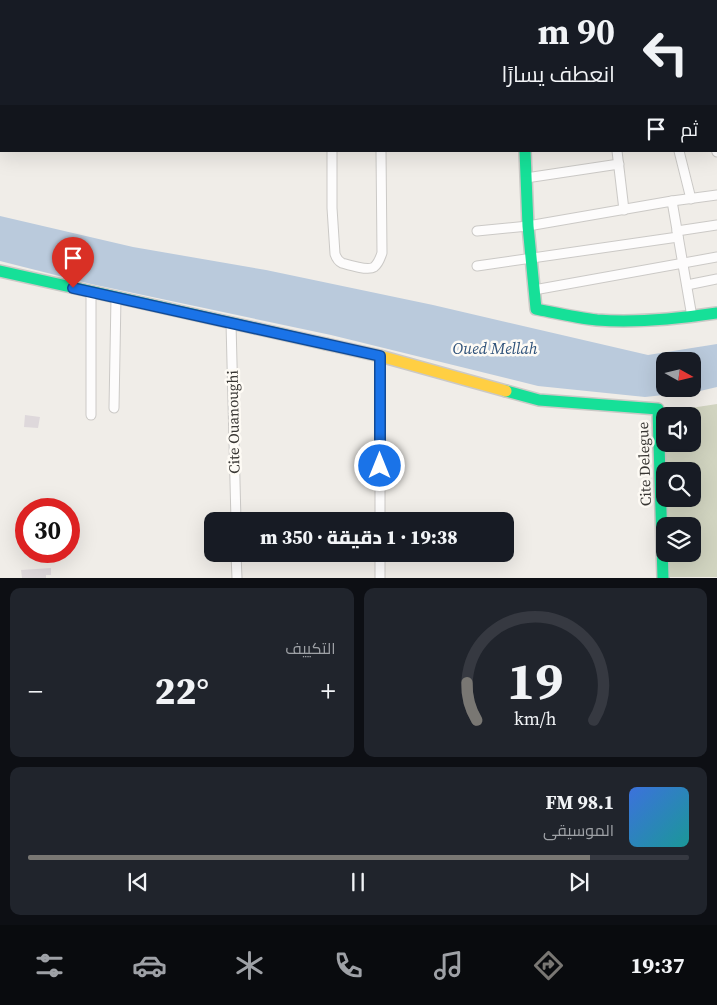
<!DOCTYPE html>
<html lang="ar">
<meta charset="utf-8">
<style>
:root{--surface:#171b24;--page:#20242c;--text:#f1f3f6;--muted:#9ea1a6;--line:#363941;--accent:#797773}
body{margin:0;font-family:"Source Serif 4",Cairo,serif;background:var(--page);color:var(--text);direction:rtl;height:100vh;display:flex;flex-direction:column;font-size:19px;white-space:nowrap}
*{box-sizing:border-box;margin:0}
p{font-size:16px;color:var(--muted)}
.icon{flex:none;width:28px;height:28px;fill:none;stroke:currentColor;stroke-width:2;stroke-linecap:round;stroke-linejoin:round}
.map{position:relative;height:578px;overflow:hidden;direction:ltr}
.drawer{display:flex;flex-direction:column;gap:10px;padding:10px;background:#0d0f14;flex:1}
.drawer>*{flex:none}
.guide{position:absolute;left:0px;top:0px;width:718px;height:152px;box-shadow:0 5px 20px #0002;direction:rtl;background:#171b24;color:var(--text);overflow:hidden}
.needle{width:32px;rotate:98deg}
.controls{position:absolute;left:656px;top:352px;display:grid;gap:10px}
.controls a{display:grid;place-items:center;width:45px;height:45px;border-radius:10px;background:var(--surface);box-shadow:0 5px 20px #0002;font-size:25px}
.speed{position:absolute;left:15px;top:498px;display:flex;gap:10px;font-size:25px;font-weight:700;text-align:center}
.speed>*{display:grid;place-content:center;width:65px;height:65px;border-radius:50%;background:var(--surface);box-shadow:0 5px 20px #0002;line-height:1}
.speed .limit{border:8px solid #d22;background:#fff;color:#111}
.pin{position:absolute;display:grid;place-items:center;width:42px;height:42px;color:#fff;margin:-51px -21px;border-radius:50% 50% 50% 0;rotate:-45deg;box-shadow:0 0 5px #0007}
.pin .icon{rotate:45deg}
.me{position:absolute;width:55px;margin:-28px;rotate:0deg;stroke-linejoin:round;filter:drop-shadow(0 0 4px #0008)}
.turn{display:flex;align-items:center;gap:18px;height:105px;padding:0 20px;font-size:22px}
.turn .icon{width:65px;height:65px;stroke-width:2.5}
.turn b{display:block;font-size:35px;line-height:42px}
.then{display:flex;align-items:center;height:48px;padding:0 20px;background:#0003;gap:10px;font-size:19px}
.big{font-size:38px;font-weight:800;line-height:1.1}
.drawer .tile{flex:1;display:flex;flex-direction:column;justify-content:center;gap:8px;min-width:0;padding:0 18px;border-radius:10px;background:var(--page)}
.drawer .dial{align-items:center;gap:0}
.dial svg{height:130px;overflow:visible;fill:none;stroke:var(--line);stroke-width:7;stroke-linecap:round;text-anchor:middle}
.dial text{fill:var(--text);stroke:none}
.song{display:flex;align-items:center;gap:15px}
.cover{width:60px;height:60px;border-radius:8px;background:linear-gradient(135deg,hsl(220 70% 55%),hsl(180 70% 35%))}
.played{height:5px;border-radius:2px;background:linear-gradient(90deg,var(--accent) 85%,var(--line) 85%)}
.keys{display:flex;justify-content:space-around;direction:ltr}
.heat{display:flex;justify-content:space-between;align-items:center;font-size:28px;direction:ltr}
.drawer .tiles{flex:1;display:grid;gap:10px;grid-template-columns:1fr 1fr}
.tile:last-child{grid-column:span 2}
.trip{position:absolute;left:204px;top:512px;width:310px;height:50px;border-radius:10px;background:var(--surface);box-shadow:0 5px 20px #0002;font-weight:800;line-height:50px;text-align:center;direction:rtl}
.tab-bar{display:flex;height:80px;justify-content:space-around;align-items:center;background:#090b0e;color:var(--muted)}
.tab-bar .icon{width:35px;height:35px}
.tab-bar .active{color:var(--accent)}
.tab-bar b{font-size:22px;color:var(--text)}
.map>svg:first-child{display:block}
.green{fill:#d1d4c0;fill-rule:evenodd}
.water{fill:#bacadc;fill-rule:evenodd}
.building{fill:#ded8db}
.lines{fill:none;stroke-linecap:round;stroke-linejoin:round}
.street-casing{stroke:#cbc9c6;stroke-width:11}
.fast-casing{stroke:#cbc9c6;stroke-width:14}
.slow-casing{stroke:#cbc9c6;stroke-width:14}
.street{stroke:#fdfcfc;stroke-width:9}
.fast{stroke:#16e098;stroke-width:11}
.slow{stroke:#ffcf43;stroke-width:11}
.route-casing{stroke:#114b97;stroke-width:12}
.route{stroke:#1a73e8;stroke-width:9}
.labels{text-anchor:middle;dominant-baseline:central;stroke-width:5;stroke-linejoin:round;paint-order:stroke}
.street-label{font-size:15px;fill:#393734;stroke:#fefbf5}
.water-label{font-size:16px;font-style:italic;fill:#30537b;stroke:#fefbf5}
</style>
<div class="map">
<svg width="717" height="578" viewBox="0 0 717 578">
<rect width="100%" height="100%" fill="#f0ede8"/>
<path class="green" d="M 717,404 L 717,577 L 663,577 L 658,413 ZM 665,416 L 692,416 L 692,444 L 665,444 ZM 665,471 L 692,471 L 692,499 L 665,499 ZM 665,526 L 692,526 L 692,554 L 665,554 Z"/>
<path class="water" d="M 0,216 L 133,247 L 266,270 L 433,305 L 648,355 L 717,344 L 717,387 L 700,391 L 645,397 L 538,386 L 331,335 L 91,284 L 0,261 ZM 665,361 L 692,361 L 692,389 L 665,389 Z"/>
<g class="building">
<polygon points="25,415 40,417 38,428 24,427"/>
<polygon points="51,568 51,575 46,575 46,578 22,578 21,570"/>
</g>
<g class="lines">
<defs>
<g id="street">
<polyline points="56,0 56,1"/>
<polyline points="512,0 513,1"/>
<polyline points="626,0 626,1"/>
<polyline points="0,56 1,57"/>
<polyline points="716,97 717,97"/>
<polyline points="716,121 717,121"/>
<polyline points="716,149 717,152"/>
<path d="M 332,151 L 332,208 L 335,254 C 336,257 338,261 342,263 C 349,265 368,271 374,267 C 379,263 380,258 382,253 L 381,151"/>
<polyline points="617,151 624,210"/>
<polyline points="679,151 691,199"/>
<polyline points="526,178 619,164"/>
<polyline points="672,201 717,195"/>
<polyline points="477,231 528,226 672,201 692,317"/>
<polyline points="677,231 717,225"/>
<polyline points="477,266 678,237"/>
<polyline points="687,285 717,279"/>
<polyline points="534,290 717,257"/>
<polyline points="91,292 91,415"/>
<polyline points="231,323 236,521"/>
<polyline points="114,408 116,297"/>
<polyline points="380,521 380,356"/>
<polyline points="236,554 237,578"/>
<polyline points="380,578 380,554"/>
</g>
<g id="fast">
<polyline points="523,1 524,0"/>
<path d="M 525,151 L 528,226 L 536,309 C 556,313 577,318 597,320 C 637,323 677,319 717,313"/>
<polyline points="0,271 326,344"/>
<polyline points="506,391 539,400 658,409 663,578"/>
</g>
<g id="slow">
<polyline points="0,2 1,3"/>
<polyline points="326,344 380,356 506,391"/>
</g>
</defs>
<use href="#street" class="street-casing"/>
<use href="#fast" class="fast-casing"/>
<use href="#slow" class="slow-casing"/>
<use href="#street" class="street"/>
<use href="#fast" class="fast"/>
<use href="#slow" class="slow"/>
</g>
<g class="lines">
<defs>
<polyline id="route" points="73,288 380,356 380,466"/>
</defs>
<use href="#route" class="route-casing"/>
<use href="#route" class="route"/>
</g>
<g class="labels">
<g class="street-label">
<text transform="translate(233 422) rotate(-91)">Cite Ouanoughi</text>
<text transform="translate(644 464) rotate(-92)">Cite Delegue</text>
</g>
<g class="water-label">
<text x="495" y="348">Oued Mellah</text>
</g>
</g>
</svg>
<div class="controls">
<a><svg class="needle" viewBox="-14 -14 28 28"><path d="M0-13l5 13h-10z" fill="#e53935"/><path d="M0 13l5-13h-10z" fill="#9ea1a6"/></svg></a>
<a><svg class="icon" aria-label="sound" viewBox="0 0 24 24"><path d="M4 9h4l5-4v14l-5-4H4zM17 9q2 3 0 6"/></svg></a>
<a><svg class="icon" aria-label="search" viewBox="0 0 24 24"><circle cx="10" cy="10" r="6"/><path d="M15 15l6 6"/></svg></a>
<a><svg class="icon" aria-label="layers" viewBox="0 0 24 24"><path d="M12 4l9 5-9 5-9-5zM3 14l9 5 9-5"/></svg></a>
</div>
<div class="speed"><div class="limit">30</div></div>
<div class="pin" style="left:73px;top:288px;background:#d93025"><svg class="icon" aria-label="arrive" viewBox="0 0 24 24"><path d="M6 21V4h12l-3 4 3 4H6"/></svg></div>
<svg class="me" style="left:380px;top:466px" viewBox="-20 -20 40 40"><circle r="17" fill="#1a73e8" stroke="#fff" stroke-width="3"/><path d="M0-11L8 9 0 5-8 9z" fill="#fff"/></svg>
<div class="trip">19:38 · 1 دقيقة · 350 m</div>
<div class="guide">
<div class="turn"><svg class="icon" aria-label="left" viewBox="0 0 24 24"><path d="M17 20v-9H6M10 6l-5 5 5 5"/></svg><div><b>90 m</b>انعطف يسارًا</div></div>
<div class="then">ثم<svg class="icon" aria-label="arrive" viewBox="0 0 24 24"><path d="M6 21V4h12l-3 4 3 4H6"/></svg></div>
</div>
</div>
<section class="drawer">
<div class="tiles">
<div class="tile dial"><svg viewBox="0 0 100 80">
<path d="M14 69A42 42 0 1 1 86 69"/>
<path d="M14 69A42 42 0 0 1 8 46" stroke="#797773"/>
<text x="50" y="56" font-size="32" font-weight="700">19</text>
<text x="50" y="72" font-size="11">km/h</text>
</svg></div>
<div class="tile"><p>التكييف</p>
<div class="heat"><a>−</a><b class="big">22°</b><a>+</a></div>
</div>
<div class="tile">
<div class="song"><i class="cover"></i><div><b>98.1 FM</b><p>الموسيقى</p></div></div>
<div class="played"></div>
<div class="keys"><svg class="icon" aria-label="previous" viewBox="0 0 24 24"><path d="M18 5L8 12l10 7zM5 5v14"/></svg><svg class="icon" aria-label="pause" viewBox="0 0 24 24"><path d="M8 5v14M16 5v14"/></svg><svg class="icon" aria-label="next" viewBox="0 0 24 24"><path d="M6 5l10 7-10 7zM19 5v14"/></svg></div>
</div>
</div>
</section>
<nav class="tab-bar">
<b>19:37</b>
<svg class="icon active" aria-label="directions" viewBox="0 0 24 24"><path d="M12 3l9 9-9 9-9-9zM9 14v-3h6M13 9l2 2-2 2"/></svg>
<svg class="icon" aria-label="music" viewBox="0 0 24 24"><path d="M9 18V5l10-2v13"/><circle cx="6" cy="18" r="3"/><circle cx="16" cy="16" r="3"/></svg>
<svg class="icon" aria-label="phone" viewBox="0 0 24 24"><path d="M5 4h4l2 5-3 2q2 4 5 5l2-3 5 2v4C11 20 4 13 5 4z"/></svg>
<svg class="icon" aria-label="climate" viewBox="0 0 24 24"><path d="M12 3v18M4 7l16 10M4 17L20 7"/></svg>
<svg class="icon" aria-label="car" viewBox="0 0 24 24"><path d="M5 17H2v-5l4-1 3-4h7l3 4 3 1v5h-3M9 17h6M6 11h13"/><circle cx="7" cy="17" r="2"/><circle cx="17" cy="17" r="2"/></svg>
<svg class="icon" aria-label="filters" viewBox="0 0 24 24"><path d="M4 7h16M4 17h16"/><circle cx="9" cy="7" r="2"/><circle cx="15" cy="17" r="2"/></svg>
</nav>
